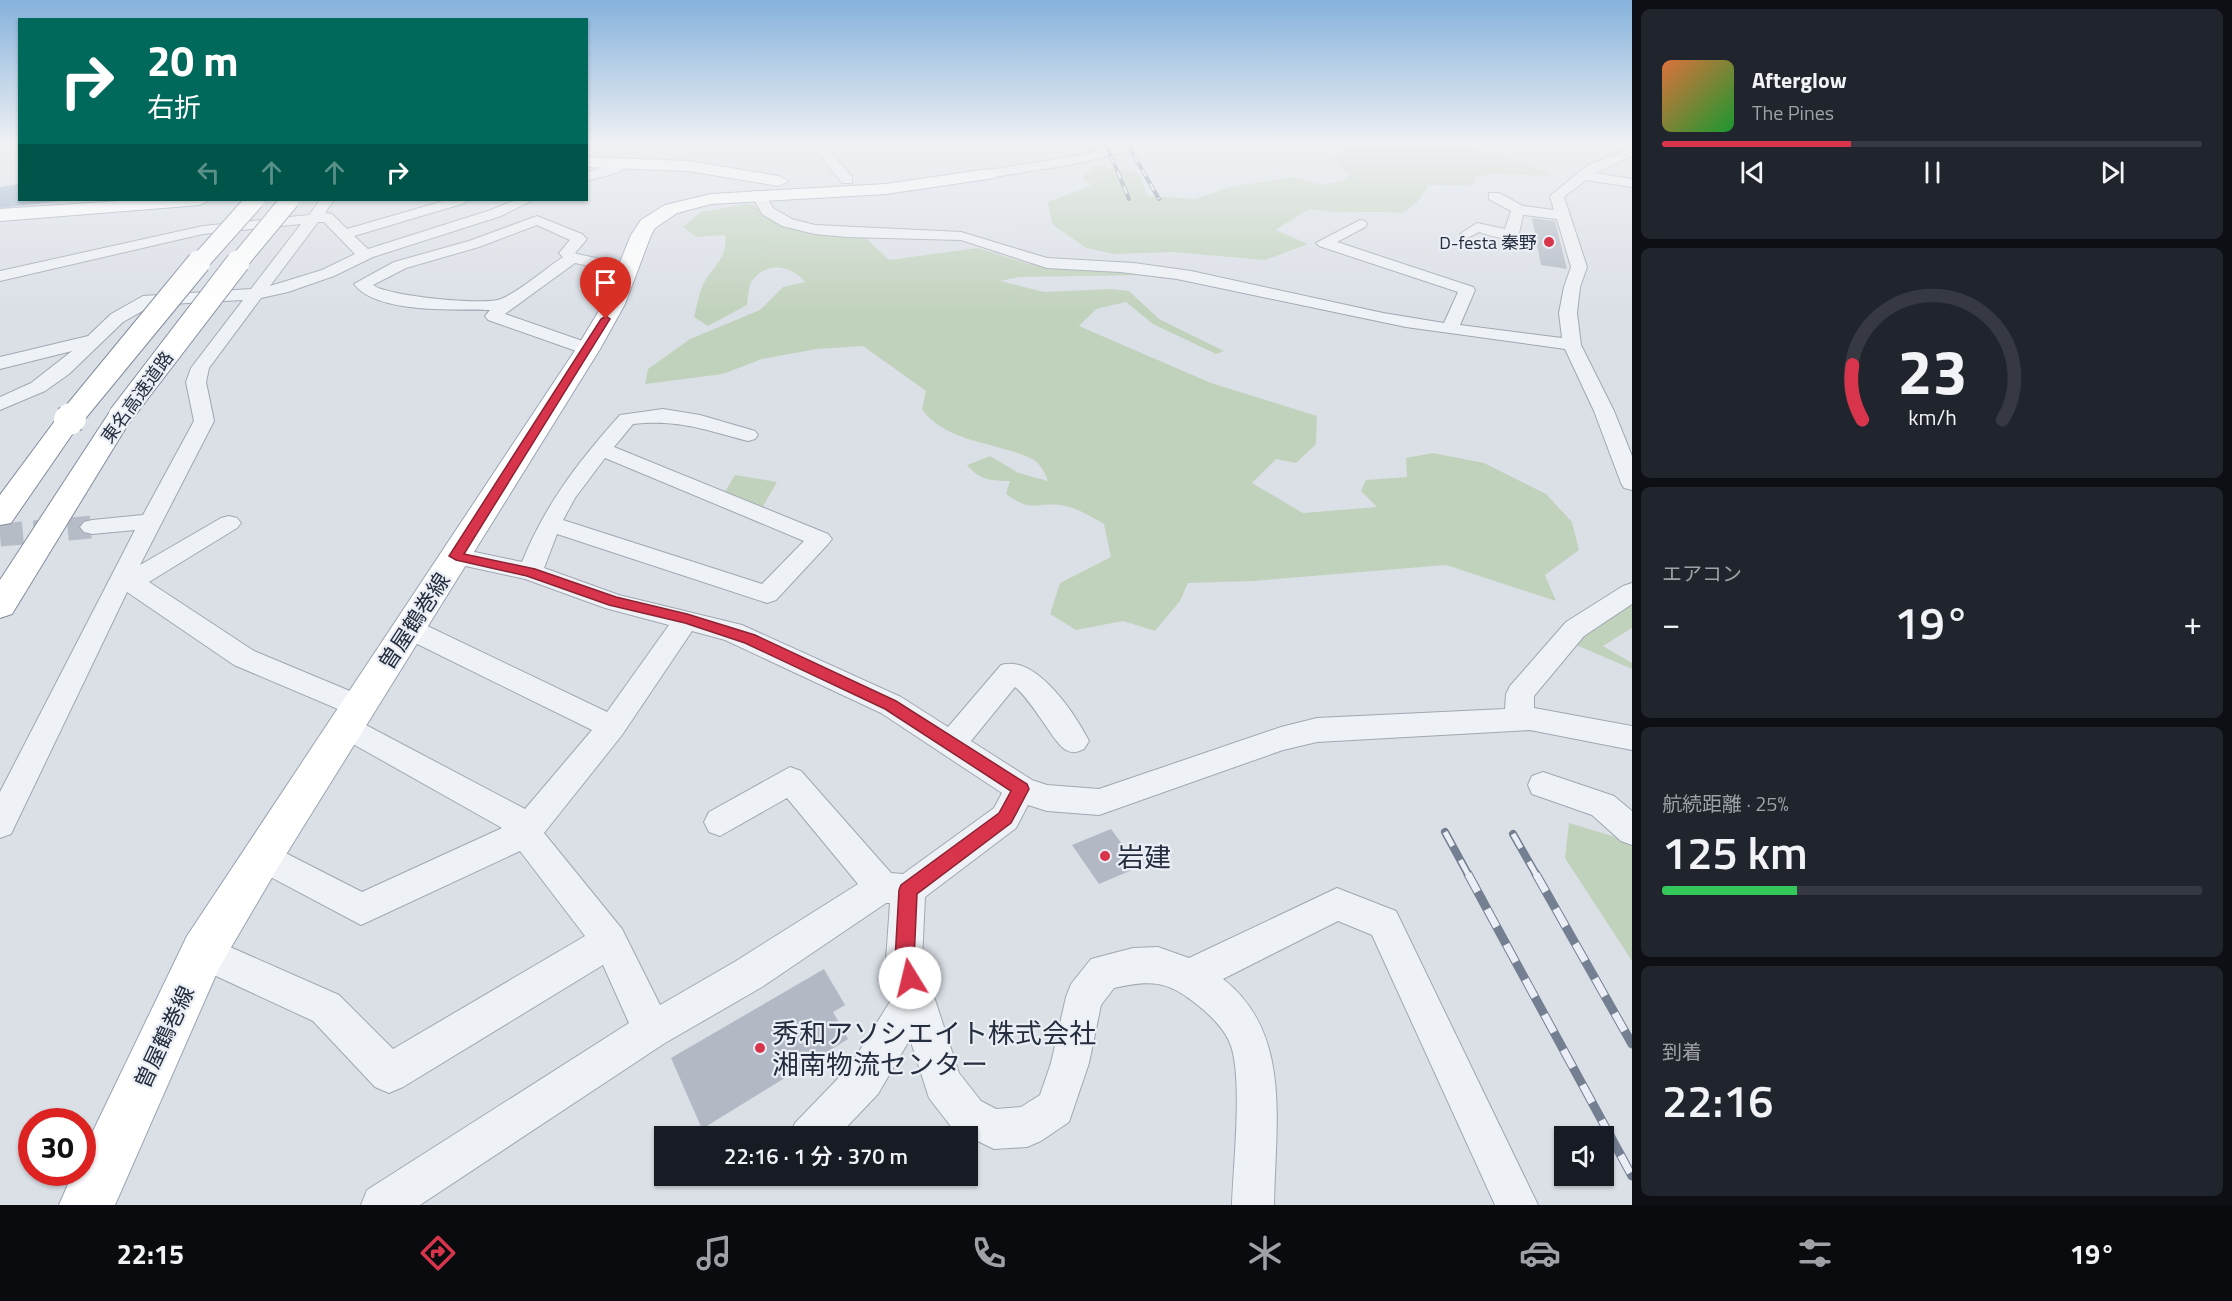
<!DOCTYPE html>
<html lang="ja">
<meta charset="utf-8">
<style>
:root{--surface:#171b24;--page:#20242c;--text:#f1f3f6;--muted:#9ea1a6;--line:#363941;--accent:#d8354d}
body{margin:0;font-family:"Titillium Web","Noto Sans JP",sans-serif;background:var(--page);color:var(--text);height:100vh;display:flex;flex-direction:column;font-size:22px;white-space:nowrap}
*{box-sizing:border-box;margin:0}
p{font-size:20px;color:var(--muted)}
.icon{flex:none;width:33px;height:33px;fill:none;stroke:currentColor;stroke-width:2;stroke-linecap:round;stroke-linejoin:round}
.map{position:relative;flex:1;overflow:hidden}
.panel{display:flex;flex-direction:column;gap:9px;padding:9px;background:#0d0f14;width:600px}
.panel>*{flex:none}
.hud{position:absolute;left:18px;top:18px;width:570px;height:183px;border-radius:0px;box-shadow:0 2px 4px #0004;background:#00695c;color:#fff;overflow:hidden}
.controls{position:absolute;left:1554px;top:1126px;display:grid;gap:12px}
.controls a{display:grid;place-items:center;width:60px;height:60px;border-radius:0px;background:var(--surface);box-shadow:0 2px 4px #0004;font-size:30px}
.speed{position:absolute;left:18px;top:1108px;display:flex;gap:12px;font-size:30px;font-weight:700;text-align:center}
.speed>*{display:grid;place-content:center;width:78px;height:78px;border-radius:50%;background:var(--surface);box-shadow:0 2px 4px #0004;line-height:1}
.speed .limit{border:9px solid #d22;background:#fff;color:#111}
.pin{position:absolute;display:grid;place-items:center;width:51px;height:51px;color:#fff;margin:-62px -26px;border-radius:50% 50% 50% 0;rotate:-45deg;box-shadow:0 0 6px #0007}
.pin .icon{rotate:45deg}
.me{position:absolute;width:66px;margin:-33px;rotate:351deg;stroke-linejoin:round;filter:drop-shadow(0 0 4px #0008)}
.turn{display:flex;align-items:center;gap:21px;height:126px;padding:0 30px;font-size:27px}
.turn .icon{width:78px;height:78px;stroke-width:2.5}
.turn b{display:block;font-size:42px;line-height:51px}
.lanes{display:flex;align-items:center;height:57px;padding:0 30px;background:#0003;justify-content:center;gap:30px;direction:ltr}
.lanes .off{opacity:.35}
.big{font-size:45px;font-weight:600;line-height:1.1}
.panel .tile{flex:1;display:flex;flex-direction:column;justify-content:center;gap:9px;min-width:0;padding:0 21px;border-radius:9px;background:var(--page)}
.panel .dial{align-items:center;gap:0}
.dial svg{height:156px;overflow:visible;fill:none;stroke:var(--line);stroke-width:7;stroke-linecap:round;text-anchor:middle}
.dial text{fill:var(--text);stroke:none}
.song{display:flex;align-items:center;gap:18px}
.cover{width:72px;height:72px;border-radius:9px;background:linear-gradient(135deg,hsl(20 70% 55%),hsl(130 70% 35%))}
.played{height:6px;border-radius:3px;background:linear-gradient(90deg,var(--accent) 35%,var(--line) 35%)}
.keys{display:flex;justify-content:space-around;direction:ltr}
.heat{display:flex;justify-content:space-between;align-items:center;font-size:33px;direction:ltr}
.charge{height:9px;border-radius:4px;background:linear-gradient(90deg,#34c759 25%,var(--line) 0)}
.trip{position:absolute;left:654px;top:1126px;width:324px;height:60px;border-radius:0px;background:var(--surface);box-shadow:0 2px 4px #0004;font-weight:600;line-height:60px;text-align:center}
.dock{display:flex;height:96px;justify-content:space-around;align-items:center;background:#090b0e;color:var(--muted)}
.dock .icon{width:42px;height:42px}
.dock .on{color:var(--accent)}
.dock b{font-size:27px;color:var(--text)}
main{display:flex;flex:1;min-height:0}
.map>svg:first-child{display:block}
.green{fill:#c1d2bc}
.water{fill:#93aeca}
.building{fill:#b2b9c4}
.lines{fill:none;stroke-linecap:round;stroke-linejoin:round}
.minor-tunnel{stroke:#b6bcc5;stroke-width:23;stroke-dasharray:23 11;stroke-linecap:butt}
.minor-casing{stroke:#a0a7b1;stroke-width:2}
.major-casing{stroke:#9aa4b4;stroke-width:2}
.highway-casing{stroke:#828d9f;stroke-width:2}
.minor{fill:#eef1f5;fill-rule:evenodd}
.major{fill:#fff;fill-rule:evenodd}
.highway{fill:#fff;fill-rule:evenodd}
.rail-far2-casing{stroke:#747f92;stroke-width:4}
.rail-far1-casing{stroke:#747f92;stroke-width:8}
.rail-casing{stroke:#747f92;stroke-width:9}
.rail-far2{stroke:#ebeff5;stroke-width:2;stroke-dasharray:8;stroke-linecap:butt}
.rail-far1{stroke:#ebeff5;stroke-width:5;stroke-dasharray:16;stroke-linecap:butt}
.rail{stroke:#ebeff5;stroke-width:7;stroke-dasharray:20;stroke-linecap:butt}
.highway-bridge-far2-casing{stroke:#828d9f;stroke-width:20;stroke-linecap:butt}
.highway-bridge-far1-casing{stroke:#828d9f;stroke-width:25;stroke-linecap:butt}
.highway-bridge-casing{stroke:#828d9f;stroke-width:32;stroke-linecap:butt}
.highway-bridge-far2{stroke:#fff;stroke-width:18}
.highway-bridge-far1{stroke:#fff;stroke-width:23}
.highway-bridge{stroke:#fff;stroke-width:30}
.route{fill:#d8354d;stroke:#8c2232;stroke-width:1.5}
.poi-dot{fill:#d8354d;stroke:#ebeff5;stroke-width:2}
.labels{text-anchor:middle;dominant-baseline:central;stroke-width:4.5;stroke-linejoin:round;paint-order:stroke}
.far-poi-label{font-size:18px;fill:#242e3e;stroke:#ebeff5;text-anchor:end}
.far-street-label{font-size:18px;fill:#242e3e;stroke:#ebeff5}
.street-label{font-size:22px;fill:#242e3e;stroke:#ebeff5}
.near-poi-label{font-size:27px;fill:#242e3e;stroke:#ebeff5;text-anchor:start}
</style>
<main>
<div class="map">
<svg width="1632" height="1205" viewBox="0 0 1632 1205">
<rect width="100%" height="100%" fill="#dbe0e7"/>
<g class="green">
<polygon points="1465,142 1614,142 1617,145 1600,148 1562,145 1544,148"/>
<path d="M 1428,143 C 1469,149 1516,156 1553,176 L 1492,174 L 1474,177 L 1474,183 C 1466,188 1441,184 1429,185 L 1418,201 L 1403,213 C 1371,210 1340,215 1309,209 L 1275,230 L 1308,244 L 1265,260 L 1171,252 L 1114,254 L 1086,248 L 1052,224 L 1048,202 L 1091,186 L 1083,177 L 1097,165 L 1139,174 L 1148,196 L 1195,199 L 1230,187 L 1293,177 L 1323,185 L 1346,180 L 1351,174 L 1332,161 L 1349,144 Z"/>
<path d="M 748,204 L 803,225 L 857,229 L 889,260 L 978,248 L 1029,264 L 1152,275 L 1019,277 L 1000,281 L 1044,292 L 1111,289 L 1129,291 L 1159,319 L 1224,351 L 1216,354 L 1153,324 L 1126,302 L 1096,309 L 1079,326 L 1211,383 L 1317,416 L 1316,444 L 1296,463 L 1276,459 L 1252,483 L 1303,513 L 1377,507 L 1361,491 L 1366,480 L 1407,477 L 1406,458 L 1433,453 L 1484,463 L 1546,494 L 1572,522 L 1579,550 L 1545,575 L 1556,601 L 1446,565 L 1253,581 L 1188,583 L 1180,601 L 1155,631 L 1123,621 L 1076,630 L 1050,614 L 1060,583 L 1111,557 L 1104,524 C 1090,516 1076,507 1060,505 C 1033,502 1033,513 1006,494 L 1010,481 C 992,481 979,480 967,465 L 990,456 L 1019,473 L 1048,481 C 1045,473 1040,463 1032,459 C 998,442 945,443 922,409 L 926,391 L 863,346 L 817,349 L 762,359 L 723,374 L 645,384 L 648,369 L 690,339 L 760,310 L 783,287 L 805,282 C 792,265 766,261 752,281 C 748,287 748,298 747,305 L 708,326 L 694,317 C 697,306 699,291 705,281 C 715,264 728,257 725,235 L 697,237 L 683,227 L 701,212 Z"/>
<polygon points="735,475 777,482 762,508 724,493"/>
<polygon points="1632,602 1632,628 1603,646 1632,663 1632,669 1569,642"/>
<polygon points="1569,823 1632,842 1632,961 1565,858"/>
</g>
<polygon class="water" points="19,184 20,200 70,200 0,208 0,187"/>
<g class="building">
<polygon points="1532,218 1555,221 1567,269 1541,265"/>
<polygon points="1111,829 1139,867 1099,884 1072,845"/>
<polygon points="824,969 845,1005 833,1012 848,1039 702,1129 671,1058"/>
</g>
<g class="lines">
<polyline class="minor-tunnel" points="0,535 92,527"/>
<defs>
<g id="minor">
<polygon points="654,142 669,142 671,145 665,149"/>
<polygon points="1138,142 1162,142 1075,164 988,178 981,174 988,170 1075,156"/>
<polygon points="821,144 825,145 852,177 852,183 842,183 817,151 817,145"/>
<path d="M 1632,148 L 1632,156 L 1595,173 L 1632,179 L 1632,187 L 1586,180 L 1564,197 L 1587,267 L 1580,287 L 1577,313 L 1581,345 L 1614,411 L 1632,456 L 1632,490 L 1624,488 L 1621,483 L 1594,411 L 1565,349 L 1406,327 L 1177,279 L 1120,272 L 1047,268 L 961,240 L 847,237 L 815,234 L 782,226 L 762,214 L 751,194 L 753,191 L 763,191 L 773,208 L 792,219 L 815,225 L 961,232 L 1047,258 L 1134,263 L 1191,271 L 1383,313 L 1444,323 L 1458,292 L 1319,246 L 1316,243 L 1360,220 L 1365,221 L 1367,224 L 1365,227 L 1337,242 L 1473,287 L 1475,290 L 1460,325 L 1562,338 L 1559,313 L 1564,287 L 1571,267 L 1557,219 L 1523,215 L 1519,233 C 1509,243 1492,236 1479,232 L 1467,238 L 1460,234 L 1477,223 L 1505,229 L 1511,211 L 1489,199 L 1489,193 L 1499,193 L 1523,206 L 1554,210 L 1550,196 L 1588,165 Z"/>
<polygon points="621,160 627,164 620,172 586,181 586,173"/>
<path d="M 320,200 L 334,200 L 325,213 L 332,214 L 347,229 L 447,200 L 467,200 L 465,203 L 354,236 L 368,249 L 491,210 L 515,200 L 533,200 L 501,216 L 373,257 L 334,276 L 288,292 L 261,298 L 209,368 L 206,382 L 214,421 L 140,565 L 221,518 L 229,516 L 237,518 L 241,523 L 237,528 L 149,582 L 254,651 L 369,699 L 373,707 L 369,715 L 359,718 L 234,665 L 127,592 L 11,834 L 0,838 L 0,792 L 135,530 L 92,534 L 84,532 L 80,527 L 84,522 L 92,520 L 143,515 L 194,421 L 186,382 L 191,368 L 243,300 L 153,305 L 123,322 L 69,374 L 45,391 L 0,410 L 0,397 L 31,383 L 72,351 L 0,369 L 0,357 L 88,336 L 111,314 L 143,296 L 251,289 L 301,224 L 203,234 L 0,281 L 0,271 L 203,226 L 309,215 ZM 318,222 L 324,222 L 355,254 L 322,270 L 270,286 Z"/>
<path d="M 537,216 L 582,234 L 587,239 L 575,253 L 577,254 L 634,266 L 636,269 L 628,274 L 575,263 L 505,314 L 594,345 L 597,349 L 594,353 L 582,353 L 488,320 L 485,316 L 490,310 C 456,309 376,314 354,284 L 394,262 L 469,241 ZM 537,225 L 570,240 L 559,253 L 563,257 C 543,270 522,290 501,299 C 485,306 386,296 373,285 L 406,268 L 479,247 Z"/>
<path d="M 663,409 L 700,415 L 755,431 L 758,435 L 755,439 L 748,441 C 705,430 679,419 633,424 L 614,447 L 828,534 L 832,539 L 828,544 L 776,600 L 767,603 L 557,534 L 544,568 L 619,595 L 742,625 L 901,697 L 948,727 L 1001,665 C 1036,654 1075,714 1089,741 L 1084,749 C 1078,752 1073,754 1066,750 C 1055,745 1032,700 1015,687 L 971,741 L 1032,780 L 1047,785 L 1099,789 L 1281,727 L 1317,718 L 1505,709 L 1506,694 L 1510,686 L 1566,622 L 1623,586 L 1632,583 L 1632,604 L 1584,636 L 1534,696 L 1534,708 L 1632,726 L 1632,750 L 1530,730 L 1317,742 L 1283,750 L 1099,815 L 1047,811 L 1028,805 L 1016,828 L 925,897 L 922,960 L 959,1073 L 981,1101 L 996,1109 L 1021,1107 L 1040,1095 L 1051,1063 L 1066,997 L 1071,984 L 1091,959 L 1133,948 L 1158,947 L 1189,958 L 1337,888 L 1396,911 L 1538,1205 L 1495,1205 L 1372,935 L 1338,921 L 1223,979 C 1293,1033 1275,1126 1274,1205 L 1232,1205 C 1233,1167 1244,1072 1229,1041 C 1222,1026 1208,1013 1195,1003 C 1167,980 1149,980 1114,988 L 1101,1005 L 1089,1063 L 1069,1122 L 1041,1141 L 1027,1147 L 994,1149 L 953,1129 L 929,1098 L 910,1039 L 878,1094 L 837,1137 L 789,1137 L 795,1123 L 850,1066 L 896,992 L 886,960 L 890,903 L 886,903 L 762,987 L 665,1043 L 420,1205 L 361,1205 L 367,1190 L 629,1023 L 603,965 L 403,1087 L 389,1093 L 375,1087 L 313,1021 L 190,964 L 185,952 L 190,940 L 203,935 L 339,995 L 393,1049 L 585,936 L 520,851 L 361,925 L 250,866 L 246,856 L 250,846 L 262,841 L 362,892 L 502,828 L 337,735 L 332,727 L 337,719 L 347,715 L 525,809 L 592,730 L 401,636 L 397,629 L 401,622 L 410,620 L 419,622 L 607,712 L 669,625 L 605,608 L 525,579 L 447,562 L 444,556 L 447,550 L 456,548 L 522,562 C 546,503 578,462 620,415 ZM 605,458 L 804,541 L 762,584 L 563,520 L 575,498 ZM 692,631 L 725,640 L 881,713 L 1002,793 L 994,808 L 903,874 L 891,873 L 801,771 L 790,767 L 709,812 L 704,822 L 709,832 L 720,836 L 787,798 L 858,884 L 736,961 L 660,1005 L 622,929 L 544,833 L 622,735 Z"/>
<polygon points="1543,772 1614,796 1632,811 1632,845 1621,841 1592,815 1532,794 1528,785 1532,776"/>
</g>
<g id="major">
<polygon points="586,157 689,161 779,176 788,181 779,186 689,171 586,167"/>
<polygon points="988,169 997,174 994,178 886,194 711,204 677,213 655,228 651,235 625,304 600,349 277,869 219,968 115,1205 59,1205 73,1173 82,1173 82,1154 187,936 576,349 603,304 631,235 641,220 665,205 711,194 886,184"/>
<polygon points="134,200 209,200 200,205 0,221 0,209"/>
</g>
<g id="highway">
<polygon points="120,408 129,410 133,416 12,614 0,618 0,580 111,410"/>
<polygon points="69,412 78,414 82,420 11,523 0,525 0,495 60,414"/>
</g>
</defs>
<use href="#minor" class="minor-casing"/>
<use href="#major" class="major-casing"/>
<use href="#highway" class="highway-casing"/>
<use href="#minor" class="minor"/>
<use href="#major" class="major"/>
<use href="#highway" class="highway"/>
<defs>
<g id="rail-far2">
<polyline points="1105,142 1129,199"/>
<polyline points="1126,142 1159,199"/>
</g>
<g id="rail-far1">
<polyline points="1445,832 1469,876"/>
<polyline points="1513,834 1537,876"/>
</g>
<g id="rail">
<polyline points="1468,874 1632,1176"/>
<polyline points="1536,874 1632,1044"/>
</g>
</defs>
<use href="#rail-far2" class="rail-far2-casing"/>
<use href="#rail-far1" class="rail-far1-casing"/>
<use href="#rail" class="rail-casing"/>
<use href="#rail-far2" class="rail-far2"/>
<use href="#rail-far1" class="rail-far1"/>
<use href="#rail" class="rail"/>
<defs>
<g id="highway-bridge-far2">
<polyline points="198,264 255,200"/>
<polyline points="237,264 290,200"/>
</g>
<g id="highway-bridge-far1">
<polyline points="120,416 238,262"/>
<polyline points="70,419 199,262"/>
</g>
<polyline id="highway-bridge" points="69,420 71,418"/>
</defs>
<use href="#highway-bridge-far2" class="highway-bridge-far2-casing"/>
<use href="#highway-bridge-far1" class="highway-bridge-far1-casing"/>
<use href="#highway-bridge" class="highway-bridge-casing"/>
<use href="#highway-bridge-far2" class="highway-bridge-far2"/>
<use href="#highway-bridge-far1" class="highway-bridge-far1"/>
<use href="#highway-bridge" class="highway-bridge"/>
</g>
<linearGradient id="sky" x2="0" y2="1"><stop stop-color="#86b2dc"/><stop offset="0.46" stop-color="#eff1f4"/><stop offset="1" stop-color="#eff1f4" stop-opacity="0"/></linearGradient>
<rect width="1632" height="311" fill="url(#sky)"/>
<polygon class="route" points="606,316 610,319 464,554 535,569 616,597 687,614 755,635 896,701 1027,784 1029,789 1011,823 917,894 914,960 919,978 917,984 910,987 903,984 895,960 899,890 901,885 999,813 1011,791 885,709 745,643 685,623 609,605 527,576 456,560 449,556 601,319"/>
<g class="poi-dot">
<circle cx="1549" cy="242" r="6"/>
<circle cx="1105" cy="856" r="6"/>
<circle cx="760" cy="1048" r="6"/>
</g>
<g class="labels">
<g class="far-poi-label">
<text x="1537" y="242">D-festa 秦野</text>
</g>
<g class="far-street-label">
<text transform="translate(137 397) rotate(-54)">東名高速道路</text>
</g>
<g class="street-label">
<text transform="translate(414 621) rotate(-57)">曽屋鶴巻線</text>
<text transform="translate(164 1037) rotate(-65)">曽屋鶴巻線</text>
</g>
<g class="near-poi-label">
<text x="1117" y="856">岩建</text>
<text x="772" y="1032">秀和アソシエイト株式会社<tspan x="772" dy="31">湘南物流センター</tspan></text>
</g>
</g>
</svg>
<div class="controls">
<a><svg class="icon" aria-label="sound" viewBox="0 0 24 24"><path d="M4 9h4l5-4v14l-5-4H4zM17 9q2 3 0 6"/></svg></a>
</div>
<div class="speed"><div class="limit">30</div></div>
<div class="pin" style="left:606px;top:319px;background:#d93025"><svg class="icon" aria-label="arrive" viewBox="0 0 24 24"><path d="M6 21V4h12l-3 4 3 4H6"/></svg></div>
<svg class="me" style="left:910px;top:978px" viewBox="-20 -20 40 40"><circle r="19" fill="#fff"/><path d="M0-13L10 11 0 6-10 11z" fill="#d8354d"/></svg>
<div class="trip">22:16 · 1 分 · 370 m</div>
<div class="hud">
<div class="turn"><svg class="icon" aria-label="right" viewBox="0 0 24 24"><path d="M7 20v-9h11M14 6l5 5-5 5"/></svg><div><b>20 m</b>右折</div></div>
<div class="lanes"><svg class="icon off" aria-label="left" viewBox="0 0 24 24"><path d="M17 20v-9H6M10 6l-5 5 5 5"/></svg><svg class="icon off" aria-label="ahead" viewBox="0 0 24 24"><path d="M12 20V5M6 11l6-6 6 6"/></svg><svg class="icon off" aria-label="ahead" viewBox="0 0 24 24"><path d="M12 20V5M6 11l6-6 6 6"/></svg><svg class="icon" aria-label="right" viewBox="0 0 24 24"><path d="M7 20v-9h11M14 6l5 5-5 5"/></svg></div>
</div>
</div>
<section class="panel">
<div class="tile">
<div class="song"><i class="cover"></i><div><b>Afterglow</b><p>The Pines</p></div></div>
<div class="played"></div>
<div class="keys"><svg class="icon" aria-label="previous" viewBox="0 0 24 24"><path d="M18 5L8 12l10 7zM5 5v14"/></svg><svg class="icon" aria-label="pause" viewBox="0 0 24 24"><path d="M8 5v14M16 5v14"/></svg><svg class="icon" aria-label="next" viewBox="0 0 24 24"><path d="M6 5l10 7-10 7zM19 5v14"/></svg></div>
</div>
<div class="tile dial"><svg viewBox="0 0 100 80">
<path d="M14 69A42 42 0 1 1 86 69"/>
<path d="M14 69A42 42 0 0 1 9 41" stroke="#d8354d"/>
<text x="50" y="56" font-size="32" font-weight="700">23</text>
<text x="50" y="72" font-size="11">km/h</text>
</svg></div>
<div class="tile"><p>エアコン</p>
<div class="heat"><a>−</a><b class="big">19°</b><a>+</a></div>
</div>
<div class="tile"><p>航続距離 · 25%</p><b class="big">125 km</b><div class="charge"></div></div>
<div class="tile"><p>到着</p><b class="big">22:16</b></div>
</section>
</main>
<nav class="dock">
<b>22:15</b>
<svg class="icon on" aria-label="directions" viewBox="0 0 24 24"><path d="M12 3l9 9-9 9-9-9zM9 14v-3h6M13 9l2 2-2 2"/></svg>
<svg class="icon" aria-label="music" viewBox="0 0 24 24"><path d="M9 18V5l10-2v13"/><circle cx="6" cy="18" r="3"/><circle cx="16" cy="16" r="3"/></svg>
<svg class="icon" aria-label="phone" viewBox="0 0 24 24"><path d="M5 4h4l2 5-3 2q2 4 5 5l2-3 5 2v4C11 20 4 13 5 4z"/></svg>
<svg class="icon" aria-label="climate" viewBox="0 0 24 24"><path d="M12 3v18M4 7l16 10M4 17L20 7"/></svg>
<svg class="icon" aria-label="car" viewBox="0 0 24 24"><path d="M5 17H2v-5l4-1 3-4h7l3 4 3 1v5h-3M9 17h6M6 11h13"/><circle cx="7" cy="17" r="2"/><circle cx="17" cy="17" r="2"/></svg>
<svg class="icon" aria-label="filters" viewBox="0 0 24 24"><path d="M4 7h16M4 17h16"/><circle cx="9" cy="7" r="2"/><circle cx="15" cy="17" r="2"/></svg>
<b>19°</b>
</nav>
